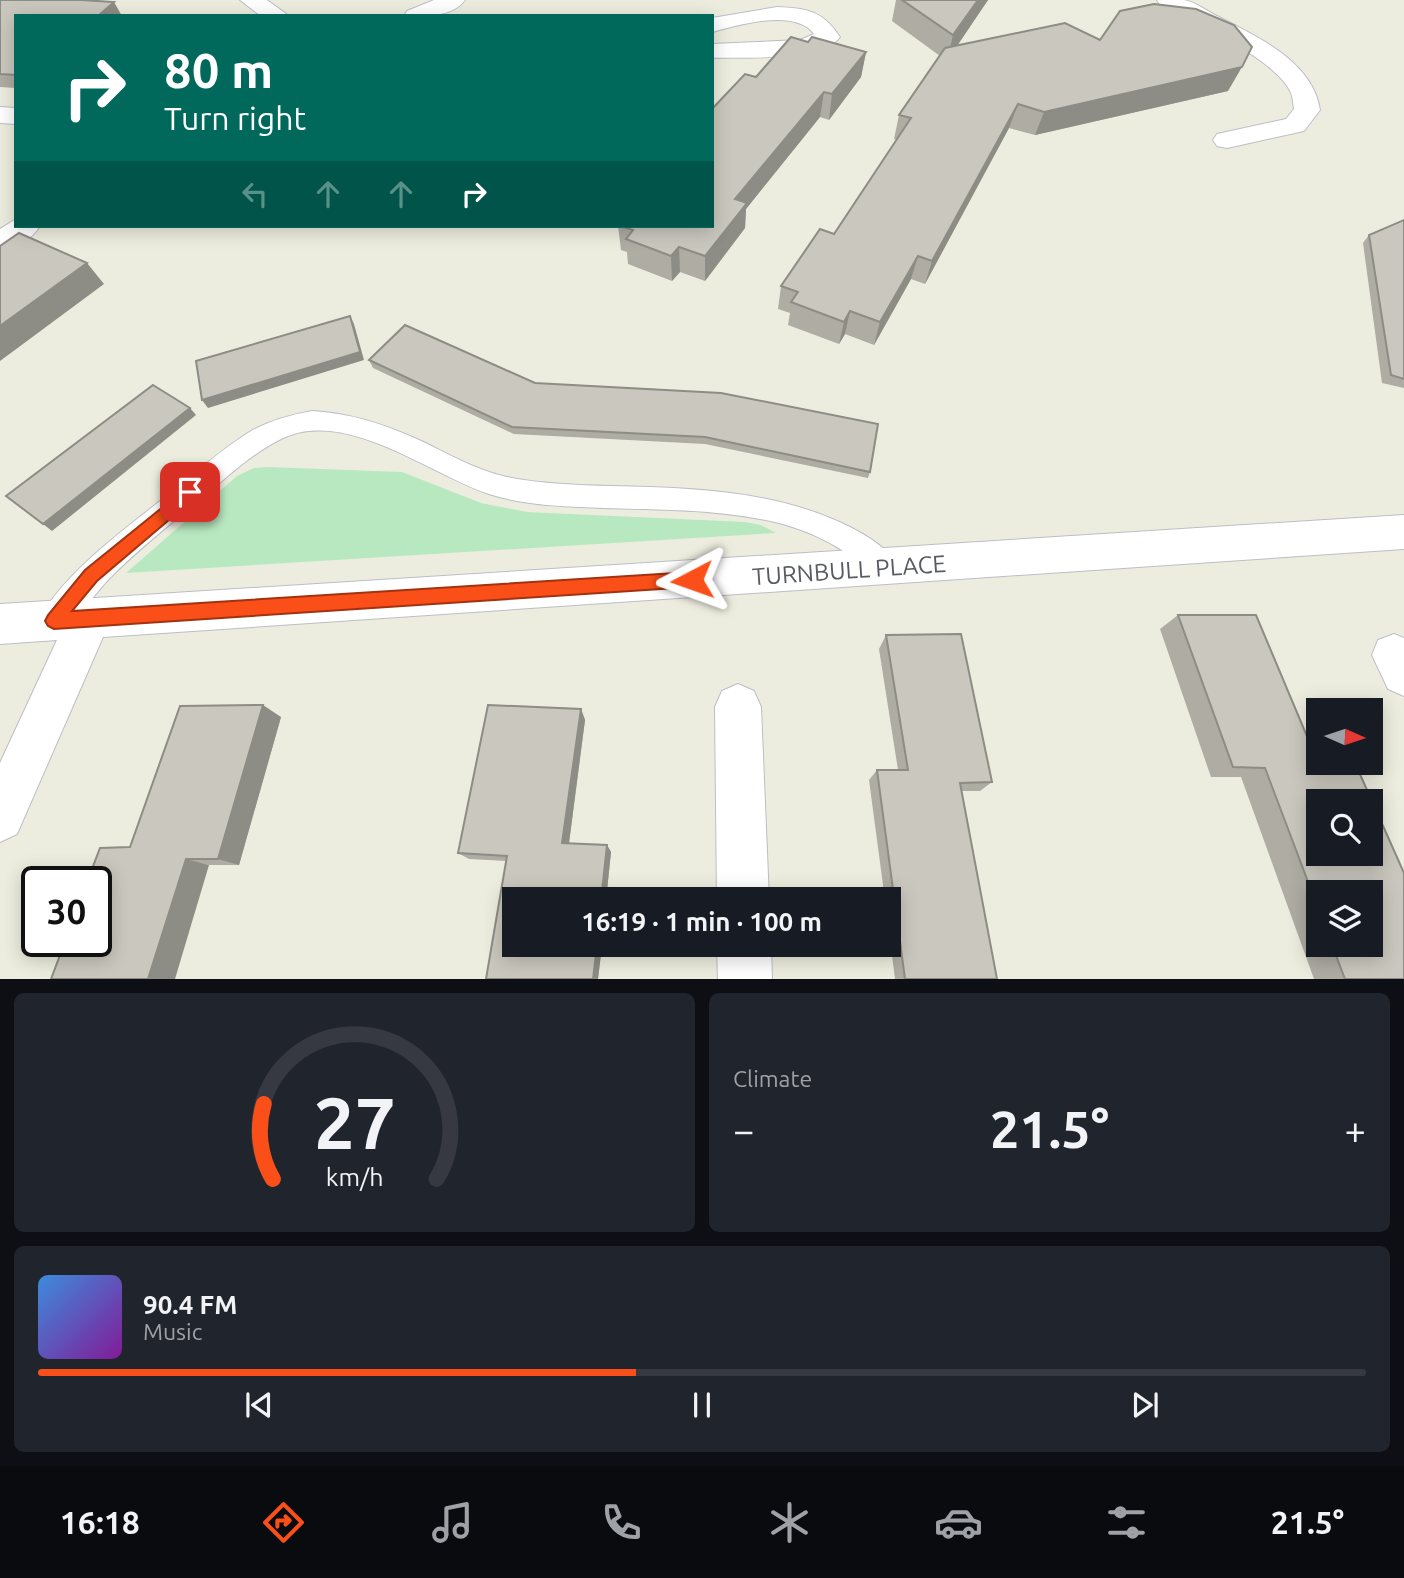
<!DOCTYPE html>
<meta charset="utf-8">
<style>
:root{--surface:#171b24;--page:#20242c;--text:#f1f3f6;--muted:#9ea1a6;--line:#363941;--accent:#fa4f18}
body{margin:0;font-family:Ubuntu,sans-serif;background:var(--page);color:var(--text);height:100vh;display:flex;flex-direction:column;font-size:26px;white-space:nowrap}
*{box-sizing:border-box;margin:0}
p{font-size:23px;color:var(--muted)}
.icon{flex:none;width:38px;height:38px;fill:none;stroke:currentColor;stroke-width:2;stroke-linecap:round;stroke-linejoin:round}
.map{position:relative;height:979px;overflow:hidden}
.drawer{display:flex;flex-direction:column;gap:14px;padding:14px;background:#0d0f14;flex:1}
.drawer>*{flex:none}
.hud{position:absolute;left:14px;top:14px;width:700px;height:214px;border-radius:0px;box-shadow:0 4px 18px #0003;background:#00695c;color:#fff;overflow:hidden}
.needle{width:46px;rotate:93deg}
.fabs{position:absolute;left:1306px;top:698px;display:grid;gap:14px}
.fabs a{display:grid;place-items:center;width:77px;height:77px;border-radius:0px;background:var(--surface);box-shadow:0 4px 18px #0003;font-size:35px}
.speed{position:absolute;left:21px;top:866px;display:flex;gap:14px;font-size:35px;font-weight:700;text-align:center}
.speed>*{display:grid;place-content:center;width:91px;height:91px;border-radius:50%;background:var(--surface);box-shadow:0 4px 18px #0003;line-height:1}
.speed .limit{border:4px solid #111;border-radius:10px;background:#fff;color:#111}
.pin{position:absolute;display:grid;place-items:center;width:60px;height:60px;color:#fff;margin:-30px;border-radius:14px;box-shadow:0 4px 10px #0006}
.me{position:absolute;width:77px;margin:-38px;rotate:266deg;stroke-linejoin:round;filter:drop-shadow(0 0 5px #0008)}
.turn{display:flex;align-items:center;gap:24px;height:147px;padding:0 35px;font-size:32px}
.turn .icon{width:91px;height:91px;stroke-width:2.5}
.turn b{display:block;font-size:49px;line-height:60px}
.lanes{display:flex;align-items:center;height:66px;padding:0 35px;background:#0003;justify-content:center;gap:35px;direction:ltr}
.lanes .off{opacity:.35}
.big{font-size:52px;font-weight:700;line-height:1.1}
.drawer .tile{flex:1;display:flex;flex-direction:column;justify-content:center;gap:10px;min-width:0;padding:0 24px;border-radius:10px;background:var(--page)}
.drawer .dial{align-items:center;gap:0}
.dial svg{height:182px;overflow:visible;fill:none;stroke:var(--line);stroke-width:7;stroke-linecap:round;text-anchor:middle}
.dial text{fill:var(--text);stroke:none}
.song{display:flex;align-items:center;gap:21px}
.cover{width:84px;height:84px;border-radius:10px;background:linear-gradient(135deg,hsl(210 70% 55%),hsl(290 70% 35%))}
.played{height:7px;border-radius:4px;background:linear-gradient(90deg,var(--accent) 45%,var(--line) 45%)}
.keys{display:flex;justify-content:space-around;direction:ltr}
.heat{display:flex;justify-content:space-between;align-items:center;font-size:38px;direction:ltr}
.drawer .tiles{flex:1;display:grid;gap:14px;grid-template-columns:1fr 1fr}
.tile:last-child{grid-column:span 2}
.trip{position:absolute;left:502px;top:887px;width:399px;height:70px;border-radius:0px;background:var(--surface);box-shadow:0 4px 18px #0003;font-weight:700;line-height:70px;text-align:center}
.dock{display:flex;height:112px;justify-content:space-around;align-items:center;background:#090b0e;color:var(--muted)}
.dock .icon{width:49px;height:49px}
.dock .current{color:var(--accent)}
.dock b{font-size:32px;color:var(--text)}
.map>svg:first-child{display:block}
.green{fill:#b8e8c0}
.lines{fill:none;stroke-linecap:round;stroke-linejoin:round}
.lane-casing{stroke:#bcbec5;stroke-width:2}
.street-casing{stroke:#bcbec5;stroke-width:2}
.secondary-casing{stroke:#bcbfc7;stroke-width:2}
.lane{fill:#fff;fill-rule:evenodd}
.street{fill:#fff;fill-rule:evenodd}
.secondary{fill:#fff;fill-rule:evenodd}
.wall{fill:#aeaca3;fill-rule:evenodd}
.shaded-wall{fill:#8d8c85}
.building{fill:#cac8be;stroke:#8d8c85;stroke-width:2;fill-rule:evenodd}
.route{fill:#fa4f18;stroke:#a23310;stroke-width:2}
.labels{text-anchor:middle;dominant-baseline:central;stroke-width:7;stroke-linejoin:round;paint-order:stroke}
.street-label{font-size:24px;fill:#585b62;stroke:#fff}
</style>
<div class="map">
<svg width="1404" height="980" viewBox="0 0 1404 980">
<rect width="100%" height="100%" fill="#ededdf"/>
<polygon class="green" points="268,467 402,472 481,503 527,512 745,522 761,525 776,533 126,573 237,476 254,468"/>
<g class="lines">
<defs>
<path id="lane" d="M 312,411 C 350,413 384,424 419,440 C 447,453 475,470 507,477 C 541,484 577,485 612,486 C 693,488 776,490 850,527 C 867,536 890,549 898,567 L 894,576 L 884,579 C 869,574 859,562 845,552 C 827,540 804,530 783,524 C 725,509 664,510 604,508 C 566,506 526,506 489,494 C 429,474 345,407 281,439 C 249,455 224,480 197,502 C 167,527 136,551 109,579 C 93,595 73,627 54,635 L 44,631 L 39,621 C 61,573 137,520 178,487 C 202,467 225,447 251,431 C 271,420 290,415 312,411 Z"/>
<g id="street">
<polygon points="240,0 267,0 289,16 261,16"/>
<path d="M 1157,0 C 1165,0 1176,0 1184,0 C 1196,2 1208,12 1219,17 C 1258,37 1313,62 1320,110 L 1304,131 L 1227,148 L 1217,146 L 1213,140 L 1217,134 L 1286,119 L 1294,109 C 1293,104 1293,98 1291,93 C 1277,59 1193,22 1160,5 Z"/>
<path d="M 777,7 C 807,8 823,11 840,37 C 823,62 741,57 712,58 L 712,44 L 800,40 L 814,34 C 795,8 739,25 712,32 L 712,18 Z"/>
<path d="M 16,219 L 16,226 L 40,226 C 32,239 15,249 0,253 L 0,229 Z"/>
<polygon points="1404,515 1404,549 103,637 17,834 0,842 0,763 57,640 0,644 0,604"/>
<polygon points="1394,634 1404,638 1404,696 1388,689 1372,655 1378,640"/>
<polygon points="738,684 754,691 761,707 769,900 717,900 715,707 722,691"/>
<polygon points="717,945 771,945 772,980 718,980"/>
</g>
<g id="secondary">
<path d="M 434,0 L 465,0 C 452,18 423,16 404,16 L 407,11 Z"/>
<polygon points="0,107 16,108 16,124 0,123"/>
</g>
</defs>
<use href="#lane" class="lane-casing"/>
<use href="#street" class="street-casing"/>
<use href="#secondary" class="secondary-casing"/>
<use href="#lane" class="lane"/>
<use href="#street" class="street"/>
<use href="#secondary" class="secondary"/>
</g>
<g class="wall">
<polygon points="0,0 16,16 16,88 0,87"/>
<polygon points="896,0 988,0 957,45 1100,40 1228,91 1035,135 1009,128 925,284 911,279 874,345 845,334 839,344 788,325 790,313 778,309 781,286 834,234 897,140 894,139 899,115 940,56 892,21"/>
<polygon points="808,42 866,52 861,77 829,120 820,117 746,209 745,228 705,281 680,272 672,281 628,264 627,252 621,250 618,226 712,226 756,77"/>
<polygon points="1404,220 1404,388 1382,383 1363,243 1369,235"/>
<polygon points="369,360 535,383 870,472 868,478 705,444 514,434 373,368"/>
<path d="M 1178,615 L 1404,979 L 1314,979 L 1241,777 L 1211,777 L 1160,629 ZM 1318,892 L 1370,945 L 1318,945 Z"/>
<polygon points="886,635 992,782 980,791 962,791 997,979 895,979 889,931 889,900 885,900 869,780 877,770 898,770 879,649"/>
<polygon points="488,705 581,709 585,720 569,844 607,845 611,852 606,900 514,900 514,945 602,945 598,979 486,979 506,861 469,859 458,853"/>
<polygon points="281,717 239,865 209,865 130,847"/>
</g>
<g class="shaded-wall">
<polygon points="978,0 988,0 947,61 953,35"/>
<polygon points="114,2 122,16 98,16"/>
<polygon points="866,52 861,77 829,120 832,94"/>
<polygon points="1242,67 1228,91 1035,135 1044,112"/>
<polygon points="824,92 820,117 746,209 745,228 705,281 705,256 735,199"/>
<polygon points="1018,104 1009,128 925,284 932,261"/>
<polygon points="679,247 680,272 672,281 671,256"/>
<polygon points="918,256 911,279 874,345 880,322"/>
<polygon points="87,263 104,284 0,361 0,326"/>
<polygon points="850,311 845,334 839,344 844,322"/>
<polygon points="350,316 354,324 364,360 208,408 202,400"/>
<polygon points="190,408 196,415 52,531 43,524"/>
<polygon points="263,705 281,717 239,865 218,859"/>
<polygon points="581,709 585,720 568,850 562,843"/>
<polygon points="607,845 611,852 606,900 601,900"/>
<polygon points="186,859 209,865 175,979 148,979"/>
<polygon points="597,945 602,945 598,979 593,979"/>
</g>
<g class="building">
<polygon points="0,0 81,0 114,2 98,16 16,16 16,75 0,74"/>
<polygon points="902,0 978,0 953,35"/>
<polygon points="1154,4 1196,9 1234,25 1252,47 1242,67 1044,112 1018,104 932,261 918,256 880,322 850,311 844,322 791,302 798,292 781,286 820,229 834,234 911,118 899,115 945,48 1065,23 1100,40 1120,11"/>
<polygon points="791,37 808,42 812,37 866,52 832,94 824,92 735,199 747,203 705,256 679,247 671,256 626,239 633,230 620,226 712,226 712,109 745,74 756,77"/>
<polygon points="1404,220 1404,379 1391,375 1369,235"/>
<polygon points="19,233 87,263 0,326 0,246"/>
<polygon points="350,316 360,352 202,400 196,361"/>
<polygon points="405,325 535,383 721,393 878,424 870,472 705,437 512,427 369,360"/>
<polygon points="153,385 190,408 43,524 6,496"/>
<path d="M 1178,615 L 1256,615 L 1314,753 L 1318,753 L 1318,763 L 1355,763 L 1404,873 L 1404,979 L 1345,979 L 1332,945 L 1370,945 L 1370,892 L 1318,892 L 1318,908 L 1265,768 L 1233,767 ZM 1318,802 L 1370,802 L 1370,854 L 1318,854 Z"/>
<polygon points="961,634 992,782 960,783 997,979 905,979 877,770 908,770 886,635"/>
<polygon points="263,705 218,859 186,859 148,979 51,979 65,942 96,942 96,882 87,882 100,848 130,847 180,706"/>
<polygon points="488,705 581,709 562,843 607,845 601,900 514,900 514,945 597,945 593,979 486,979 507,856 458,853"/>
</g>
<polygon class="route" points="190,485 196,487 198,492 196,497 97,581 72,611 692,572 699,574 701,580 699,585 692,587 54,629 48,626 45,621 48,615 85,570"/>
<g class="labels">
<g class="street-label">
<text transform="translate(849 570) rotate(-4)">TURNBULL PLACE</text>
</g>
</g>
</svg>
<div class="fabs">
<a><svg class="needle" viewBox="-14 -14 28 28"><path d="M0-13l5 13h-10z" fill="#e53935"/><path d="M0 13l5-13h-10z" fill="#9ea1a6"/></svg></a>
<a><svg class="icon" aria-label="search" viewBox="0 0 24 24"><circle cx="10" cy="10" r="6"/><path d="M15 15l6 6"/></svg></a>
<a><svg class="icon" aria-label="layers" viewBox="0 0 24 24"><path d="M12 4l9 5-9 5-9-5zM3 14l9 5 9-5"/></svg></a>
</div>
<div class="speed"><div class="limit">30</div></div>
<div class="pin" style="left:190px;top:492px;background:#d93025"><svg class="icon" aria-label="arrive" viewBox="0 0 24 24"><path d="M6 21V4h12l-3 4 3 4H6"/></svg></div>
<svg class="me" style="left:692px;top:580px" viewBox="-20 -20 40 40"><path d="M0-17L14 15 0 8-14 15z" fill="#fa4f18" stroke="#fff" stroke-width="4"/></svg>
<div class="trip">16:19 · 1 min · 100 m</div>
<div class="hud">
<div class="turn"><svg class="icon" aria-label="right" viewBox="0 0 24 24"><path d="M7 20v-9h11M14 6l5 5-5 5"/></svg><div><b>80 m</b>Turn right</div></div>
<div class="lanes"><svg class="icon off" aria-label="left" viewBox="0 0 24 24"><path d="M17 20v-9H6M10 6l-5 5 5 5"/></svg><svg class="icon off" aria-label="ahead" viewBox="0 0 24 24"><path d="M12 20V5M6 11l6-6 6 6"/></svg><svg class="icon off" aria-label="ahead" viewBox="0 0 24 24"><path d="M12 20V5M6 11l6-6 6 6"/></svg><svg class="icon" aria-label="right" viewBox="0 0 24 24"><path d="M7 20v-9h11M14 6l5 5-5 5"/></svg></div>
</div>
</div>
<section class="drawer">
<div class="tiles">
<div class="tile dial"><svg viewBox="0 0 100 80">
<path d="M14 69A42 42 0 1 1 86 69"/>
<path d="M14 69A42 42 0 0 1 10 36" stroke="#fa4f18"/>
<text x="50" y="56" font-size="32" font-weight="700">27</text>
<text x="50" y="72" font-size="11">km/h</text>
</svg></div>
<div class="tile"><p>Climate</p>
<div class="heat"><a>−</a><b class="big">21.5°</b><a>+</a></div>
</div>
<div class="tile">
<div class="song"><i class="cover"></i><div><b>90.4 FM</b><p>Music</p></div></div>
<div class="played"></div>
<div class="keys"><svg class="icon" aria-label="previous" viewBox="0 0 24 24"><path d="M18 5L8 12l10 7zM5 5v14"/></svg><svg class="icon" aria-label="pause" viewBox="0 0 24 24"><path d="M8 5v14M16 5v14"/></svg><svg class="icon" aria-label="next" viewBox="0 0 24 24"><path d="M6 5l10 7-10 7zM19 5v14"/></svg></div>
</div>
</div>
</section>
<nav class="dock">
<b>16:18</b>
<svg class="icon current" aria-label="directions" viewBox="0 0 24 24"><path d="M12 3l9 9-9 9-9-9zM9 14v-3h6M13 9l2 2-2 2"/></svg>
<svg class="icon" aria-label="music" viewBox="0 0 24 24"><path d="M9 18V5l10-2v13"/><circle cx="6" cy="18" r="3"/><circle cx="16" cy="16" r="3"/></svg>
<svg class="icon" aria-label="phone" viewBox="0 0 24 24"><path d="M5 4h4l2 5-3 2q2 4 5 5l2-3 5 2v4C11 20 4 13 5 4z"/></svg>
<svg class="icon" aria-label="climate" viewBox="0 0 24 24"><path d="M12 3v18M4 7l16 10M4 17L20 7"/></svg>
<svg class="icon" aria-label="car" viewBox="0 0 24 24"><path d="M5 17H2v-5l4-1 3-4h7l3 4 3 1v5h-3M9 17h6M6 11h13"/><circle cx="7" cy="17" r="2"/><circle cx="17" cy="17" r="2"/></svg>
<svg class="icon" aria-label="filters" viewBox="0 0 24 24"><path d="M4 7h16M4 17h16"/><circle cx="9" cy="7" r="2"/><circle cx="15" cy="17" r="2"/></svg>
<b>21.5°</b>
</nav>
